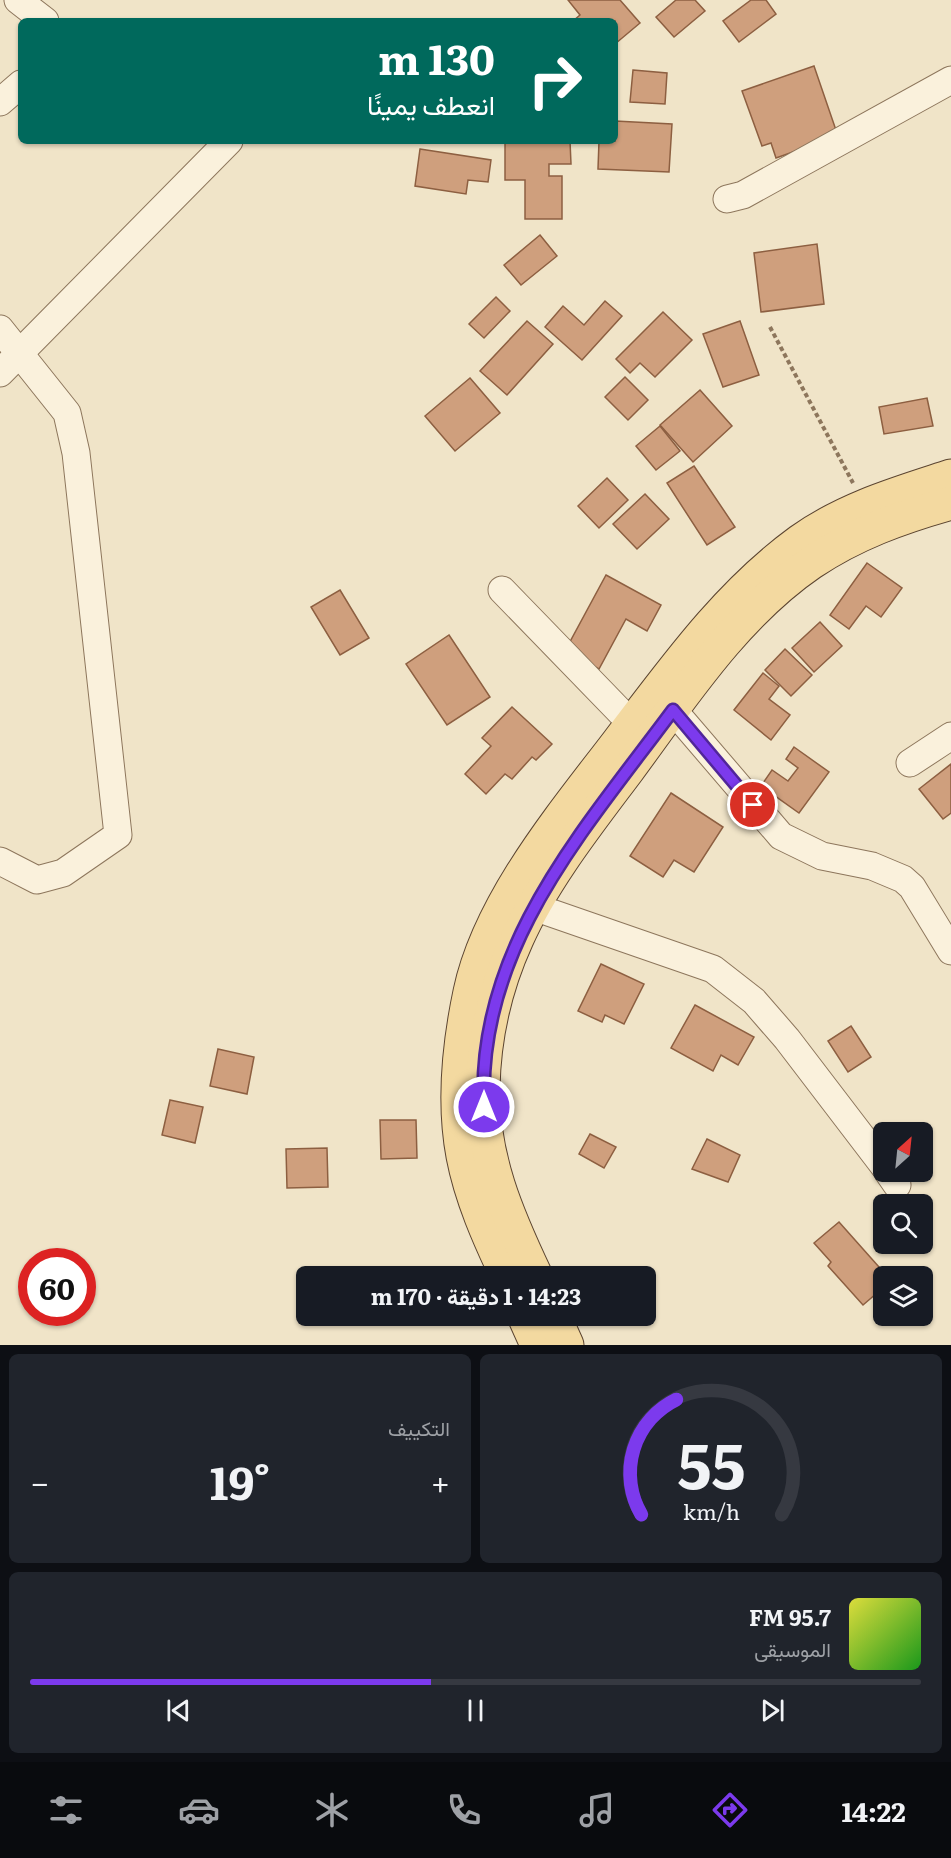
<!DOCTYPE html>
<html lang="ar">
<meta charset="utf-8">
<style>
:root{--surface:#171b24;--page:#20242c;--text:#f1f3f6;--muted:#9ea1a6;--line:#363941;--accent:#7c3aed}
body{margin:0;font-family:Literata,Vazirmatn,serif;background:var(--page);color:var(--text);direction:rtl;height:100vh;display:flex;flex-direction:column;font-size:22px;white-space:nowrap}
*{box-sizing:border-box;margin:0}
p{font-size:20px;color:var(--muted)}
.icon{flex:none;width:33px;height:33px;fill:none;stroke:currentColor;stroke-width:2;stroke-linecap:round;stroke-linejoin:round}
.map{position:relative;height:1345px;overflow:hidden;direction:ltr}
.sheet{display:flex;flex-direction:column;gap:9px;padding:9px;background:#0d0f14;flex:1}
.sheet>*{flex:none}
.top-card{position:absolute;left:18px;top:18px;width:600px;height:126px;border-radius:9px;box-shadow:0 2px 4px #0004;direction:rtl;background:#00695c;color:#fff;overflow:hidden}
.needle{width:39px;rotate:27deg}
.fabs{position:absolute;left:873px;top:1122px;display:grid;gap:12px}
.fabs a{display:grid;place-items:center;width:60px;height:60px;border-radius:9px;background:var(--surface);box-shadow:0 2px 4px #0004;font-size:30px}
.speed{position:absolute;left:18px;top:1248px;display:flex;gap:12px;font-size:30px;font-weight:700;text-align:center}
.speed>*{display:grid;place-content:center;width:78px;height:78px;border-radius:50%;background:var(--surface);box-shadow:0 2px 4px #0004;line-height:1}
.speed .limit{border:9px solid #d22;background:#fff;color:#111}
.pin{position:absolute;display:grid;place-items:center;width:51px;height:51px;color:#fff;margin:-26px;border:3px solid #fff;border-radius:50%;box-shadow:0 2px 6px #0007}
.me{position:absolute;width:66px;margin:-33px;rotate:0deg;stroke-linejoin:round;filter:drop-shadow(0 0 4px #0008)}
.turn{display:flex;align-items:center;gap:21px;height:126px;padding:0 24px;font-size:27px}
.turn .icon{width:78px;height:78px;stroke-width:2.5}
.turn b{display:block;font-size:42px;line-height:51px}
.big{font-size:45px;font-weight:700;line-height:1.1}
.sheet .widget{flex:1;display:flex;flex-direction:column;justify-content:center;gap:9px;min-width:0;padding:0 21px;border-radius:9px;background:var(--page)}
.sheet .dial{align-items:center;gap:0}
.dial svg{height:156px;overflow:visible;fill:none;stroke:var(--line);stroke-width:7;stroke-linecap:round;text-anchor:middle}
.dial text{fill:var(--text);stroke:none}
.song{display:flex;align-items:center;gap:18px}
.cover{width:72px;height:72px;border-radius:9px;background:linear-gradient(135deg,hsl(60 70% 55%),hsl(120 70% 35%))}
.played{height:6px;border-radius:3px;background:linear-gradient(90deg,var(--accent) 45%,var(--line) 45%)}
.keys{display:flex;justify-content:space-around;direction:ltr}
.heat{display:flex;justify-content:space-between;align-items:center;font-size:33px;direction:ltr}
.sheet .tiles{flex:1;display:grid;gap:9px;grid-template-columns:1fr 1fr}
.widget:last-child{grid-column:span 2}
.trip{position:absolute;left:296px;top:1266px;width:360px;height:60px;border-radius:9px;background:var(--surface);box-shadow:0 2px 4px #0004;font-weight:700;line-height:60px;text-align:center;direction:rtl}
.tabs{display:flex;height:96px;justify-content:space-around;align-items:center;background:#090b0e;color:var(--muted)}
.tabs .icon{width:42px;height:42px}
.tabs .active{color:var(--accent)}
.tabs b{font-size:27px;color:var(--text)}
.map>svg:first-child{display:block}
.building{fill:#cf9f7d;stroke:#8d5f41;stroke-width:1.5}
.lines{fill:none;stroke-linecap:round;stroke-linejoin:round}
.minor-casing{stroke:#8d765c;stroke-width:29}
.primary-casing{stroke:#5b4430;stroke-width:35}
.path{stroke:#8d765c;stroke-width:4;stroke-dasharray:4.5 3;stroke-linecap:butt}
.minor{stroke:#faf1dc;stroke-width:27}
.primary{stroke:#f3d9a0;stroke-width:33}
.route-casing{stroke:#51269a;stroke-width:15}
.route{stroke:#7c3aed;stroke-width:10}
</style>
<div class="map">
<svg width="951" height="1345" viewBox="0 0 951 1345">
<rect width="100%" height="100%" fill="#f0e4c8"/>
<g class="building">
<polygon points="568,0 620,0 640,23 615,44 615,21 573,21 580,15"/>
<polygon points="676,0 695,0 705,11 674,37 656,17"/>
<polygon points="751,0 766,0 776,14 739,42 723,21"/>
<polygon points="814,66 838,136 776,158 771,143 762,146 742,91"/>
<polygon points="633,70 667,73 665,104 630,102"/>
<polygon points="615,121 672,124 669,172 598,169 599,141 615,141"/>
<polygon points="505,141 570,141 571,164 549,164 549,176 562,176 562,219 525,219 525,180 505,180"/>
<polygon points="420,149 491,160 488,182 468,180 466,194 415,186"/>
<polygon points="540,235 557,256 521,285 504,265"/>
<polygon points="817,244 824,304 761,312 754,253"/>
<polygon points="496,297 510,311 484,338 469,324"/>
<polygon points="605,301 622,316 582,360 545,327 563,306 584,325"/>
<polygon points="663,312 692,340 655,377 640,363 630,373 616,359"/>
<polygon points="527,321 553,344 507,395 480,371"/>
<polygon points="740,321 759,375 723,387 703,334"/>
<polygon points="625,377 648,400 628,420 605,397"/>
<polygon points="470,378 500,413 455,451 425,416"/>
<polygon points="700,390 732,426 693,462 660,425"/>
<polygon points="927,398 933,426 884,434 879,407"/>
<polygon points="660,426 680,451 656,470 636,446"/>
<polygon points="694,466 735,527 707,545 667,483"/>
<polygon points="607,478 628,500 599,528 578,506"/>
<polygon points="645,494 669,519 637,549 613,524"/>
<polygon points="867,563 902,588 881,617 866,606 849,629 830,615"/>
<polygon points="606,575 661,605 647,631 626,619 599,669 565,651"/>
<polygon points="340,590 369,638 340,655 311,607"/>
<polygon points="820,622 842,646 814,672 792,648"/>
<polygon points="449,635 490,697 447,725 406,664"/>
<polygon points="785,649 812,675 791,696 765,670"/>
<polygon points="763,673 779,686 769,699 790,715 771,740 734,710"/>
<polygon points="512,707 552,744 536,760 532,757 512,779 505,774 486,794 465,774 491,746 482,738"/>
<polygon points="794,747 829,772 799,813 761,786 772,770 788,781 798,768 786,759"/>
<polygon points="951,764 951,813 943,819 919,789"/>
<polygon points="671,793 723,827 694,872 674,860 663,877 630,856"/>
<polygon points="601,964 644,984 624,1024 605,1015 602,1022 578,1011"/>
<polygon points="695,1005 754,1037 738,1065 721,1055 713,1071 671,1048"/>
<polygon points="851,1026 871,1057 848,1072 828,1041"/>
<polygon points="218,1049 254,1057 247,1094 210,1086"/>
<polygon points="170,1100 203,1107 195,1143 162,1135"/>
<polygon points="380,1120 416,1120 417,1158 381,1159"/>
<polygon points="590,1134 616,1147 604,1168 579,1154"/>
<polygon points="707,1139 740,1155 728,1182 692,1169"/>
<polygon points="327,1148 328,1187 287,1188 286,1149"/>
<polygon points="839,1222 887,1276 884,1276 884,1287 863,1305 828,1266 831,1262 814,1243"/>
</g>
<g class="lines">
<defs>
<g id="minor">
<polyline points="18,0 45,21"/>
<polyline points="0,102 21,84"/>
<polyline points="727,199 743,195 951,80"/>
<polyline points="0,329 67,413 76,453 118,835 63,873 37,880 0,861"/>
<polyline points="0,373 229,141"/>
<polyline points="502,590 632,724"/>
<polyline points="673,710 781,836 822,856 872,866 903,879 912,887 951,951"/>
<polyline points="910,763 951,736"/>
<polyline points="534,907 713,969 754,1001 787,1039 884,1166"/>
<polyline points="888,1172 897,1185"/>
</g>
<g id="primary">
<path d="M 507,1276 C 489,1238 471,1198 463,1156 C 453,1103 459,1044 470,992 C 489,902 563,814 618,742 C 673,670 726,595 800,541 C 846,508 899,493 951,476"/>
<path d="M 536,1276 C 507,1215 482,1157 483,1088 C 484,1037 496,985 517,939 C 543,880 589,822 628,770 C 682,697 735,615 811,563 C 854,534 901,517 951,503"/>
<polyline points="524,1316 537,1345"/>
<polyline points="554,1316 567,1345"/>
</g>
</defs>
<use href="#minor" class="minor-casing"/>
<use href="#primary" class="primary-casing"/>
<polyline class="path" points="770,327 853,483"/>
<use href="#minor" class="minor"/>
<use href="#primary" class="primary"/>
</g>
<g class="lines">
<defs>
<path id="route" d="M 484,1107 C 476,948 584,830 673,710 L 753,805"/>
</defs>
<use href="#route" class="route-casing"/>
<use href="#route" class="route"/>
</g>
</svg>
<div class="fabs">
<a><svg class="needle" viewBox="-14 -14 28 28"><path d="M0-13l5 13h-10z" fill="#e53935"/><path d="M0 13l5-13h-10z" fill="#9ea1a6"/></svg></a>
<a><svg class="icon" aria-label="search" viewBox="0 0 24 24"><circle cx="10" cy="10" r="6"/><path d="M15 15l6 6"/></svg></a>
<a><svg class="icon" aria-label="layers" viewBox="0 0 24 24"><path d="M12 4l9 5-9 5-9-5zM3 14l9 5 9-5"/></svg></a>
</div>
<div class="speed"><div class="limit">60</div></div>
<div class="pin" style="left:753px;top:805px;background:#d93025"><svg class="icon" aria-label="arrive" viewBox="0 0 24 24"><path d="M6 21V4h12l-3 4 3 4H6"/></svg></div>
<svg class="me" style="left:484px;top:1107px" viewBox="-20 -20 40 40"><circle r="17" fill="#7c3aed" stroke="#fff" stroke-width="3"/><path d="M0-11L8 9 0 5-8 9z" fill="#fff"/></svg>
<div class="trip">14:23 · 1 دقيقة · 170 m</div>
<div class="top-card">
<div class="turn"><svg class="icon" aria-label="right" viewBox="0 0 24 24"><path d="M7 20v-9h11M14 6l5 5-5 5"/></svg><div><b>130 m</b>انعطف يمينًا</div></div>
</div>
</div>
<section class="sheet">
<div class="tiles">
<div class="widget dial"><svg viewBox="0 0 100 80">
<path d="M14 69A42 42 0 1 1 86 69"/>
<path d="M14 69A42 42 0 0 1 32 10" stroke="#7c3aed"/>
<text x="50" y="56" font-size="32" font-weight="700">55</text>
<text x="50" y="72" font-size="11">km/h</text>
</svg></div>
<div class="widget"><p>التكييف</p>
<div class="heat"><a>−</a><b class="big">19°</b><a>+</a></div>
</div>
<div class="widget">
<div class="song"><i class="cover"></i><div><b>95.7 FM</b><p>الموسيقى</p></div></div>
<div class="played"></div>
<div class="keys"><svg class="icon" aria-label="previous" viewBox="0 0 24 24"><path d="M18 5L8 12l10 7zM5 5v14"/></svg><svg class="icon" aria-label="pause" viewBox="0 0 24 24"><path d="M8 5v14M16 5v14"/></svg><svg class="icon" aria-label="next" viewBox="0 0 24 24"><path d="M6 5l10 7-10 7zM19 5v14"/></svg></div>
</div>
</div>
</section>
<nav class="tabs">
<b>14:22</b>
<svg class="icon active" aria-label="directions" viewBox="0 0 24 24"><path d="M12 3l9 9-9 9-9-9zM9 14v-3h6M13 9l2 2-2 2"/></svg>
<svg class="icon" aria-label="music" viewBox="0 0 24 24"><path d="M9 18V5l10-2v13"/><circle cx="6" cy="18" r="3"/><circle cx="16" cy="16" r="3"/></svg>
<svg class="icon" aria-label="phone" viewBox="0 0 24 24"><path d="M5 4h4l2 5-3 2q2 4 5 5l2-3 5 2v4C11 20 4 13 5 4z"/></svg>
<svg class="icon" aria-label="climate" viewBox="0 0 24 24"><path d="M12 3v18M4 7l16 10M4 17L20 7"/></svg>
<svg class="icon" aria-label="car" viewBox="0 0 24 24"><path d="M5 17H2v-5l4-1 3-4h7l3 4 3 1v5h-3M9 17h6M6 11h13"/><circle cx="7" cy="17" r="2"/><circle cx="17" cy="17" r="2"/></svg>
<svg class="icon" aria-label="filters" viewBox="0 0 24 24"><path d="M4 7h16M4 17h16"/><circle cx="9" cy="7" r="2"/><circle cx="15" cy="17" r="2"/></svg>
</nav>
